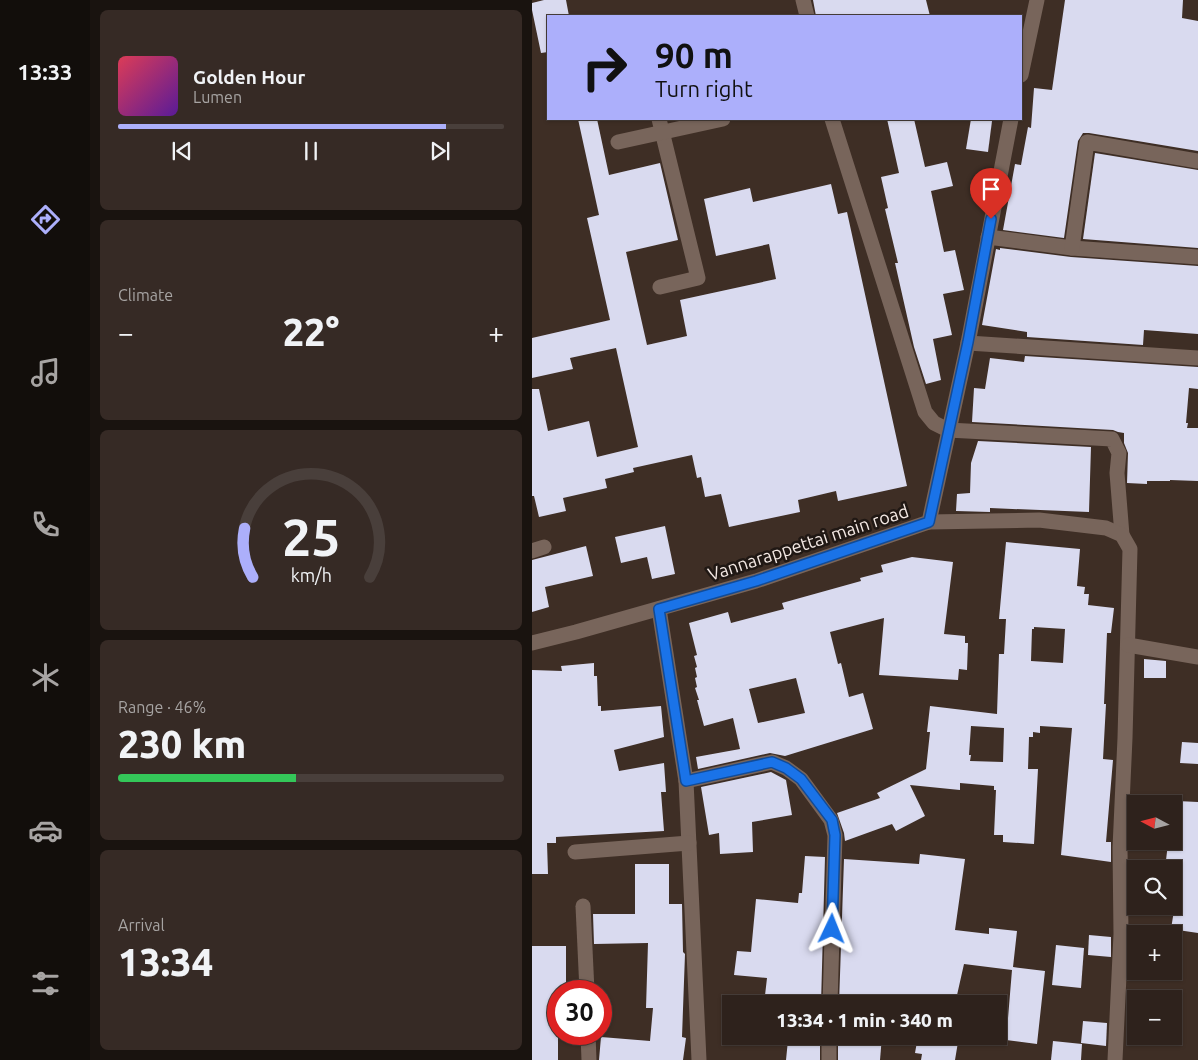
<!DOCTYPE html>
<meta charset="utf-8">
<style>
:root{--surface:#2e221c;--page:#362a25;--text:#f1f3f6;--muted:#a7a4a3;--line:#493f3b;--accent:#acaffb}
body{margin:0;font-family:Ubuntu,sans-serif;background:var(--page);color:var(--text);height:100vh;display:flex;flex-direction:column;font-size:19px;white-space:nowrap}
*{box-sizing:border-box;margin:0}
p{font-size:16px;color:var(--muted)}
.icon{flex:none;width:28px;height:28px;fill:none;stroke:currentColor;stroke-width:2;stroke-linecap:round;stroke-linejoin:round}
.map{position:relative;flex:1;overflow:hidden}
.details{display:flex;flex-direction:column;gap:10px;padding:10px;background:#19130f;width:442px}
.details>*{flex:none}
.guide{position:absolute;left:15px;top:15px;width:475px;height:105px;border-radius:0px;box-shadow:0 1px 4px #0004,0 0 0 1px var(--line);background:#acaffb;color:#111;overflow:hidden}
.needle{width:32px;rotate:277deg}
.controls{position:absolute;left:595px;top:795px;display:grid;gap:10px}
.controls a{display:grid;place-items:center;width:55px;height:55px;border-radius:0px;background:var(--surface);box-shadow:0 1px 4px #0004,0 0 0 1px var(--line);font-size:25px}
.speed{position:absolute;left:15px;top:980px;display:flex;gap:10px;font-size:25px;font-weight:700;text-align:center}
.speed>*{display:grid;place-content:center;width:65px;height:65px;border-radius:50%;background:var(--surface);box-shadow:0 1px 4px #0004,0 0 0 1px var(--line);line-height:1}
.speed .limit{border:8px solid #d22;background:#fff;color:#111}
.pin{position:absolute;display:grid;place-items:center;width:42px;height:42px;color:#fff;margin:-51px -21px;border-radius:50% 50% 50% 0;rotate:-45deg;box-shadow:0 0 5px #0007}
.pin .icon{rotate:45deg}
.me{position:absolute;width:55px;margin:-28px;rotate:2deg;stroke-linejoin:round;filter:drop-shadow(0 0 4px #0008)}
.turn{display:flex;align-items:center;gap:18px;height:105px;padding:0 25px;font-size:22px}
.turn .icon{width:65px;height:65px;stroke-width:2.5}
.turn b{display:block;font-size:35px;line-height:42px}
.big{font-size:38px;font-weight:800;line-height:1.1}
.details .card{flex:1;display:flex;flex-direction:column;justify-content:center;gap:8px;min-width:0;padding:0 18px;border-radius:8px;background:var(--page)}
.details .dial{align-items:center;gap:0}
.dial svg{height:130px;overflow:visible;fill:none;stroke:var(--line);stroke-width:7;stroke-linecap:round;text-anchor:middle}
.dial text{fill:var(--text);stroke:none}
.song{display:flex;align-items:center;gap:15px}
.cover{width:60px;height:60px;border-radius:8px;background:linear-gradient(135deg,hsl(350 70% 55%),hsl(270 70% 35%))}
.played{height:5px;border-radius:2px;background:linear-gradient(90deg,var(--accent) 85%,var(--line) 85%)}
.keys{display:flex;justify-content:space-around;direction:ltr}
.heat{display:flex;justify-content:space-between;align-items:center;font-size:28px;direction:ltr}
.charge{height:8px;border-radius:4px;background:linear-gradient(90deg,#34c759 46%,var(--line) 0)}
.trip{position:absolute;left:190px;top:995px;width:285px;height:50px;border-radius:0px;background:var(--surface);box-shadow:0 1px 4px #0004,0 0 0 1px var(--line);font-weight:800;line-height:50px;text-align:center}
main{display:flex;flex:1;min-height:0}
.dock{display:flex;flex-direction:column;width:90px;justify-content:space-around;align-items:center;background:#120e0b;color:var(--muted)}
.dock .icon{width:35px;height:35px}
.dock .selected{color:var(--accent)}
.dock b{font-size:22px;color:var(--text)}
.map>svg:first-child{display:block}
.building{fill:#d9daef;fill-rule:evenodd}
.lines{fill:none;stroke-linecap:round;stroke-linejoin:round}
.minor{stroke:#78655b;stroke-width:15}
.route-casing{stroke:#114b97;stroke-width:12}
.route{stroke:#1a73e8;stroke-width:9}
.labels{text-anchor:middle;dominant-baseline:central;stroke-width:5;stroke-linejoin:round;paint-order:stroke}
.street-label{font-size:18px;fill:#f4e9e4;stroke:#201814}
</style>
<main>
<nav class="dock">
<b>13:33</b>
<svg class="icon selected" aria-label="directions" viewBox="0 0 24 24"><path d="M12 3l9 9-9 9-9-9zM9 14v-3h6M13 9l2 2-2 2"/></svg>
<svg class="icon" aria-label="music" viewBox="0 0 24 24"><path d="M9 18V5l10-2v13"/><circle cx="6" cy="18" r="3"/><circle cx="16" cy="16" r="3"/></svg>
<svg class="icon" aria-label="phone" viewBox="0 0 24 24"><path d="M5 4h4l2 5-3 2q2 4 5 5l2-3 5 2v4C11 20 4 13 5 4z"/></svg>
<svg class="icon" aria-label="climate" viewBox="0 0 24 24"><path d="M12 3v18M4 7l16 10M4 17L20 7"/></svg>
<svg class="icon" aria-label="car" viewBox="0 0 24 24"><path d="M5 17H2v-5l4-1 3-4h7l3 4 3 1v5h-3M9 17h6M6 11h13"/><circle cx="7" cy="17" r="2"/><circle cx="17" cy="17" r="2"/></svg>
<svg class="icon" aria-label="filters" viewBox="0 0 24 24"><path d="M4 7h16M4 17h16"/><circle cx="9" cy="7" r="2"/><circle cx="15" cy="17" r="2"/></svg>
</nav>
<section class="details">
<div class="card">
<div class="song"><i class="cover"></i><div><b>Golden Hour</b><p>Lumen</p></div></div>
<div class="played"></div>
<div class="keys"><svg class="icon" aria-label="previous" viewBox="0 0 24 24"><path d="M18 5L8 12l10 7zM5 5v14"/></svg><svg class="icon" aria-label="pause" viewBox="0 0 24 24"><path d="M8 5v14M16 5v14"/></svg><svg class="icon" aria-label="next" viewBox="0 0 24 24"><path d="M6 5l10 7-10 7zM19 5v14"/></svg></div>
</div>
<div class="card"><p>Climate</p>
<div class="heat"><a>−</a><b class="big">22°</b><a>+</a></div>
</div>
<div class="card dial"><svg viewBox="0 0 100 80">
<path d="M14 69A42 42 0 1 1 86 69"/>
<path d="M14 69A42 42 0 0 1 9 39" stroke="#acaffb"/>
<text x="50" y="56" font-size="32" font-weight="700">25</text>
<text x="50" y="72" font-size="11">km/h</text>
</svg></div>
<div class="card"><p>Range · 46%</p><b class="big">230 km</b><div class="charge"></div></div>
<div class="card"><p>Arrival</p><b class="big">13:34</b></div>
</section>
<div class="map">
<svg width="666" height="1060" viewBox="0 0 666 1060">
<rect width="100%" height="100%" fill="#3e2e25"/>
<g class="building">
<polygon points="12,0 34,0 37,16 16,16 16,52 9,53 0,10 0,3"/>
<polygon points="281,0 394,0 398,16 284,16"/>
<polygon points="533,0 651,0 650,18 666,21 666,151 557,133 551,133 546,141 532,238 471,230 483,164 489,165 496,127 499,128 502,88 520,90"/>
<polygon points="46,119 65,119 77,175 128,163 146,240 94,252 115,345 155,336 148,300 244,279 237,244 184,256 172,199 218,188 221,202 299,184 306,214 315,212 375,486 306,501 304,491 266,500 268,512 197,527 189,494 173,497 169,477 165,478 160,455 101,468 102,472 73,479 75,488 31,498 34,511 7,517 2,496 0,496 0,389 7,389 16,431 57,421 65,457 106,447 84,348 38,358 41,369 0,378 0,338 78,320 55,218 67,215"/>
<polygon points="355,119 382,119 393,167 415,162 421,186 399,191 412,252 423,250 432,290 411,294 420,335 401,339 409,380 394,384 382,347 363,263 366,263 353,209 356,208 349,177 367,173"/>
<polygon points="439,119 460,121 456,152 434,149"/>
<polygon points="563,153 666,170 666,248 551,239"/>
<polygon points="468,248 539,257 666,266 666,334 612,330 611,345 495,337 495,332 450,325 464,249 468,250"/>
<polygon points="493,356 666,367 666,389 657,388 654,423 656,423 655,428 666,428 666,481 638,480 638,481 615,481 615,484 595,483 596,453 592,443 592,433 586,432 581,430 440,422 442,388 453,389 458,358 492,362"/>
<polygon points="446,441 559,447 557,512 458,508 458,512 424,511 425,494 438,493 439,463"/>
<polygon points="133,526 143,574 120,579 115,557 89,563 83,537"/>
<path d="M 474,542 L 548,549 L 545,586 L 553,587 L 552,594 L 557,594 L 556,605 L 582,608 L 579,633 L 575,633 L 572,704 L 574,704 L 571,759 L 581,760 L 574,842 L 579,842 L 579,862 L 529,855 L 540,728 L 508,726 L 508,733 L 501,732 L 501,737 L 497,737 L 496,769 L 506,769 L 502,844 L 471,842 L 471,835 L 462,835 L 464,790 L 462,790 L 462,786 L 428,783 L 428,790 L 378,785 L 393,816 L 364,831 L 360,824 L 313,841 L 312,833 L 305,813 L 348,798 L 345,793 L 394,769 L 398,732 L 395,732 L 398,706 L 465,714 L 467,654 L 472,654 L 474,619 L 467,619 ZM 502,627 L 533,629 L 531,663 L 499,661 L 500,629 L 502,629 ZM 439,726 L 472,728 L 471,762 L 438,761 L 439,755 L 437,755 Z"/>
<polygon points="54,546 61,576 13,587 17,607 0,612 0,560"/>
<path d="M 380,557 L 421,562 L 412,634 L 433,636 L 433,643 L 436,643 L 435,670 L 427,669 L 426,680 L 347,675 L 352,618 L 298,632 L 306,664 L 309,663 L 317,697 L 331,693 L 341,729 L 253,756 L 238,753 L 166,769 L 164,757 L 208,749 L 201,718 L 172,726 L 165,700 L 167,700 L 163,688 L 165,687 L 163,678 L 165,677 L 163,668 L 165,667 L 162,656 L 165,655 L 157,623 L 196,612 L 199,623 L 252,609 L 250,603 L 329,581 L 328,578 L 351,572 L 349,565 ZM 264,678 L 273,713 L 226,723 L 217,689 Z"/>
<polygon points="612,659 634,661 634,678 612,678"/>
<polygon points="62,663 62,676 65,676 66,706 69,706 69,711 129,706 132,737 82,750 87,771 132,763 134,792 129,792 132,831 24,837 24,843 15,843 16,874 0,874 0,670 30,671 29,666"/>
<polygon points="650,742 666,743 666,764 648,763"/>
<polygon points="239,772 254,780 260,815 220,822 221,852 188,854 187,833 177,835 169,787"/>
<polygon points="645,801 666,802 666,933 639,929 644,898 641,898 641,869 633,869 636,843 641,843"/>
<polygon points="388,854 433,859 423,930 457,934 457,928 485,931 481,967 513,971 505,1044 466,1039 466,1016 476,1018 480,970 432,964 423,1004 307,1004 312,859 387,864"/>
<polygon points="273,856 293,857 289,1004 232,1004 235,978 202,975 205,951 219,952 224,899 266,903 267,893 270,893"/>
<polygon points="103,864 137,864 137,904 150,904 151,952 153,954 150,1037 154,1038 151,1060 67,1060 69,1037 118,1041 121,1008 114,1008 116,943 62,944 61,914 103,914"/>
<polygon points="557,935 579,937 579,957 556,955"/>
<polygon points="524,945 552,948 549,988 520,985"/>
<polygon points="0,946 34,946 34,991 26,991 26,1060 0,1060"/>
<polygon points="551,1021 575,1023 574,1046 549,1043"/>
<polygon points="263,1036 288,1036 288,1060 254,1060 256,1040 262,1040"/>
<polygon points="306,1036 350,1036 348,1060 306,1060"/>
<polygon points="386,1036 427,1036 423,1060 389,1060 390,1054 383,1053"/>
<polygon points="521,1041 550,1044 549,1060 519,1060"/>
</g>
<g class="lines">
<g class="minor">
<polyline points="271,0 275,16"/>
<polyline points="489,75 505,0"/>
<polyline points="127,119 166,278 128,287"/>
<polyline points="300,119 393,412 402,423 416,430 580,439 587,453 585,473 590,535"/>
<polyline points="86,142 191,119"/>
<polyline points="456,237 540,248 666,257"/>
<polyline points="540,248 555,142 666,161"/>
<polyline points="436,343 666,358"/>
<polyline points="397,522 507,520 574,528 590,535 598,549 593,738 588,848 589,934 583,1060"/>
<polyline points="0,551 12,547"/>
<polyline points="127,609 154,781 167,1060"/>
<polyline points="0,643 44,632 224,581 397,522 436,343 479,119"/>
<polyline points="596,645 666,657"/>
<polyline points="154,781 240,762 254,768 269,779 299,820 303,835 298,1004"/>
<polyline points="43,852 157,843"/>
<polyline points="51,906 55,991"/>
<polyline points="56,1034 57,1060"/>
<polyline points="297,1060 297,1036"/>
</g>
</g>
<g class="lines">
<defs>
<polyline id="route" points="300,929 303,835 300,820 269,779 254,768 240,762 154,781 127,609 224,581 397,522 436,342 459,219"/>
</defs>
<use href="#route" class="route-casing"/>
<use href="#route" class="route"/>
</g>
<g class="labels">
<g class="street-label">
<text transform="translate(276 542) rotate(-18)">Vannarappettai main road</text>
</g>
</g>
</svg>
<div class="controls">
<a><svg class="needle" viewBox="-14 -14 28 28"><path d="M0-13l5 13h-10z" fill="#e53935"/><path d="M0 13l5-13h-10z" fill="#a7a4a3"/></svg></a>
<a><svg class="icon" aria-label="search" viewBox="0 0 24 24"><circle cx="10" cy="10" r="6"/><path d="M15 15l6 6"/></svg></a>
<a>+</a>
<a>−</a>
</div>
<div class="speed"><div class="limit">30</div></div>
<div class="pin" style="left:459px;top:219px;background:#d93025"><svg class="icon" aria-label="arrive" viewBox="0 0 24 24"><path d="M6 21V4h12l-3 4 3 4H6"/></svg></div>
<svg class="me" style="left:300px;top:929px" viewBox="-20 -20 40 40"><path d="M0-17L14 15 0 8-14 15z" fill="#1a73e8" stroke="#fff" stroke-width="4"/></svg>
<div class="trip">13:34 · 1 min · 340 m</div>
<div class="guide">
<div class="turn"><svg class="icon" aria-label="right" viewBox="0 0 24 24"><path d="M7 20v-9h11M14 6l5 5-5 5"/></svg><div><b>90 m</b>Turn right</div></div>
</div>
</div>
</main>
